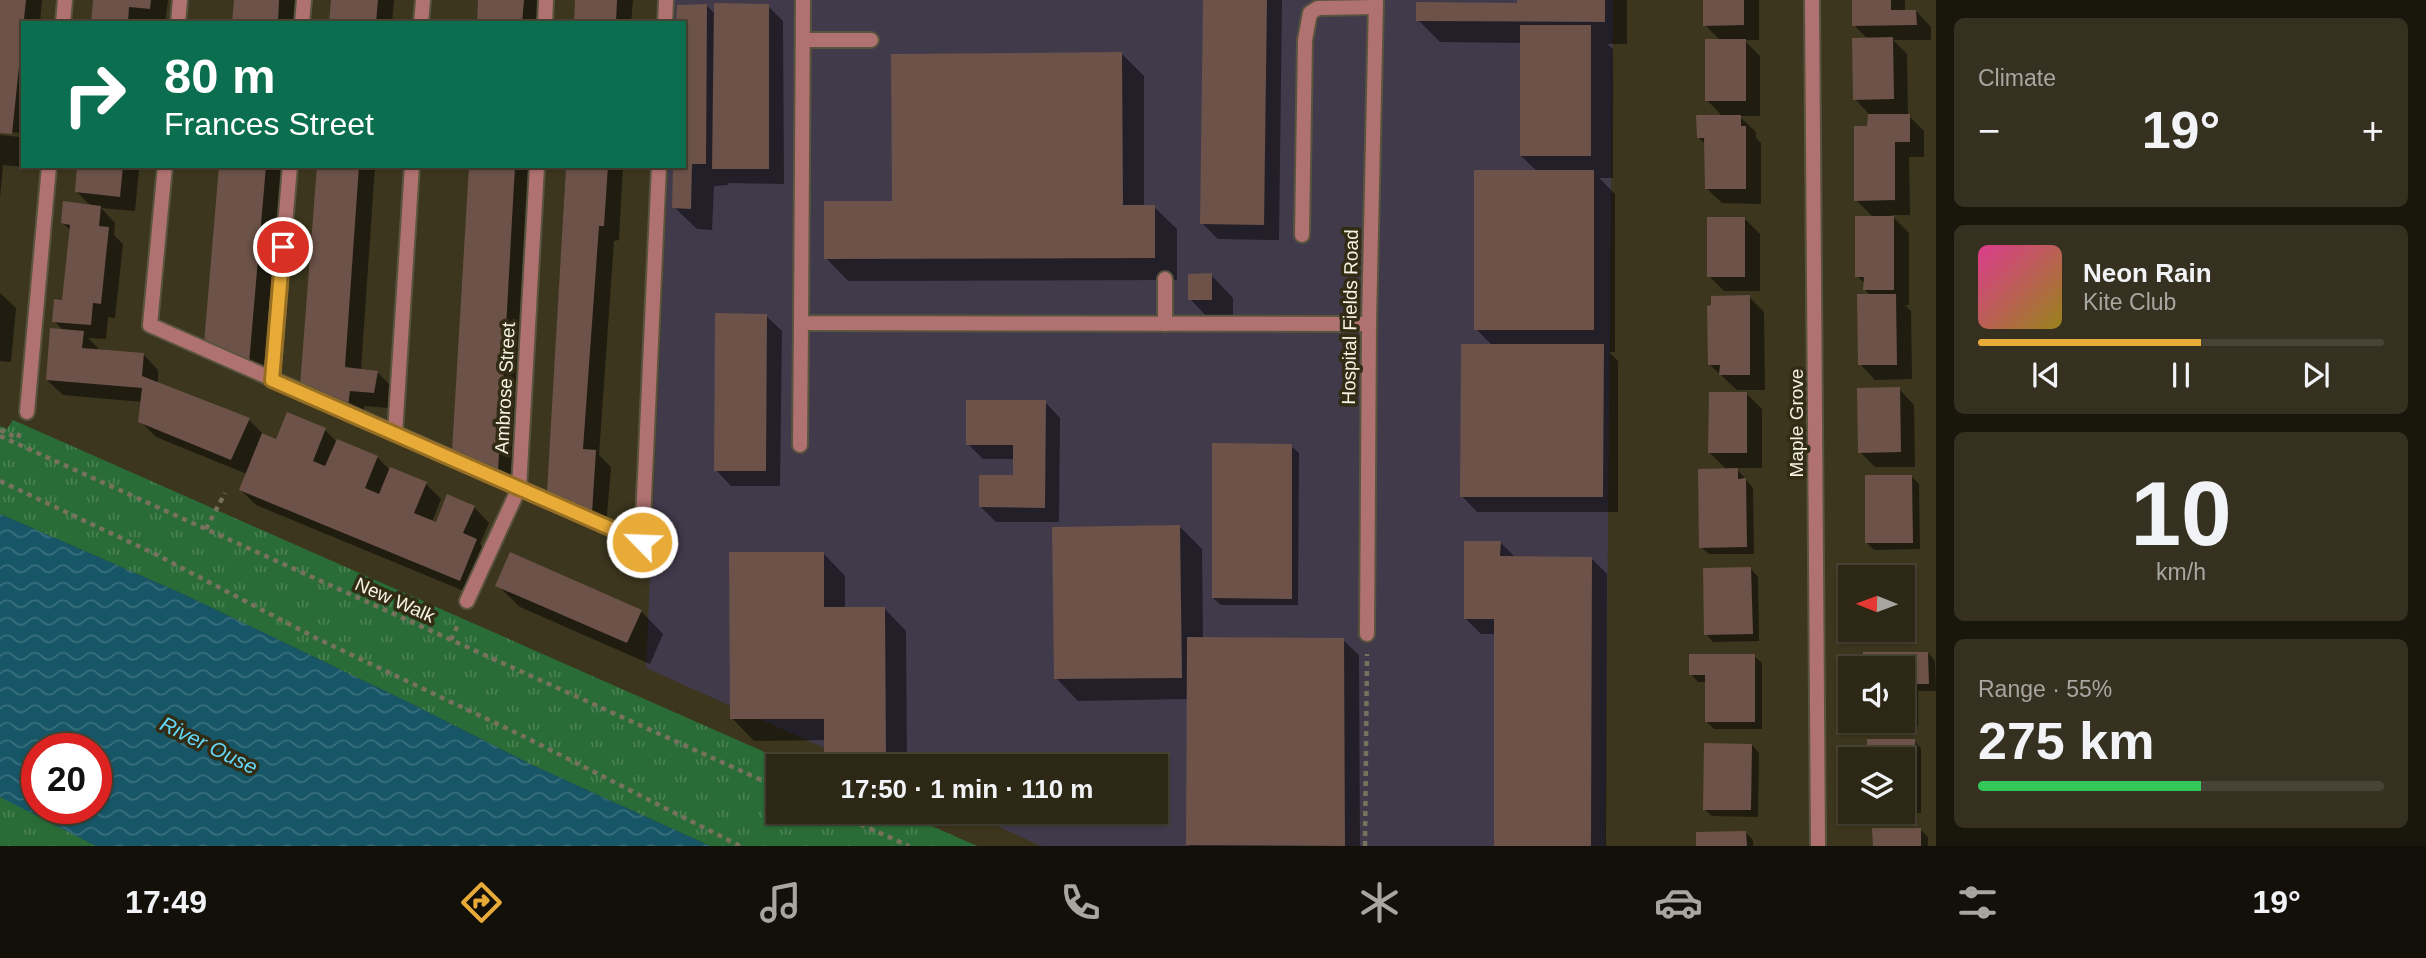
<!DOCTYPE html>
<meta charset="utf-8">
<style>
:root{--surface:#2d2816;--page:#35301f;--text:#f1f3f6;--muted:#a7a6a1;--line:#484435;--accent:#e8ab37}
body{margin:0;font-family:Helvetica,sans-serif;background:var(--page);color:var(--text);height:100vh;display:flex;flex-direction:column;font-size:26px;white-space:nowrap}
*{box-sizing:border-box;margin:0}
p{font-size:23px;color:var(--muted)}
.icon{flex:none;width:38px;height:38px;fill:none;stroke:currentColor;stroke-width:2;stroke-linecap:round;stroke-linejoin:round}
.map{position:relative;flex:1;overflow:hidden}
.sheet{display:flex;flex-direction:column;gap:18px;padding:18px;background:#19160c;width:490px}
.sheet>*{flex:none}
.top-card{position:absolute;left:21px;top:21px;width:665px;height:147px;border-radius:0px;box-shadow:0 2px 5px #0004,0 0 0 2px var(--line);background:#0b6e4f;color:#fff;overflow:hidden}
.needle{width:46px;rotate:271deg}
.tools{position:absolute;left:1838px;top:565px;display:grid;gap:14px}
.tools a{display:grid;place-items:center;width:77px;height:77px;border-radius:0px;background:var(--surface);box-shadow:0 2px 5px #0004,0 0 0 2px var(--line);font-size:35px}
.speed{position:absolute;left:21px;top:733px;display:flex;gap:14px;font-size:35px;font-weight:700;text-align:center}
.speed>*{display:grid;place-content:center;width:91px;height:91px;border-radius:50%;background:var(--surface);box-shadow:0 2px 5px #0004,0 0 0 2px var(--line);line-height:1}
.speed .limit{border:10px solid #d22;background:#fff;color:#111}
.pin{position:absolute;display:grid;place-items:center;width:60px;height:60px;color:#fff;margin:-30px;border:4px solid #fff;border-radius:50%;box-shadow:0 2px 7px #0007}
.me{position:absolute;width:77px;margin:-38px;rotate:294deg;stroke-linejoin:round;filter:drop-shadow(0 0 5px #0008)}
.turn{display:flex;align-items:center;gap:24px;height:147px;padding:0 28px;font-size:32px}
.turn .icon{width:91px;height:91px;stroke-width:2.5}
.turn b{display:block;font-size:49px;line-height:60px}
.big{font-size:52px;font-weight:700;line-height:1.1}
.sheet .tile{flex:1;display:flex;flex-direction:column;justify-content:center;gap:10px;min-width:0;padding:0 24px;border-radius:10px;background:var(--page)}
.sheet .dial{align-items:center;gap:0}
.dial b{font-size:91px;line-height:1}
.song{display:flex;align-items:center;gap:21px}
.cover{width:84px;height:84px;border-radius:10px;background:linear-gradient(135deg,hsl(330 70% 55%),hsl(50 70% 35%))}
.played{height:7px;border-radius:4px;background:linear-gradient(90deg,var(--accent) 55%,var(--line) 55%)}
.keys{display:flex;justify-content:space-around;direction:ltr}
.heat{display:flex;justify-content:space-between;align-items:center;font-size:38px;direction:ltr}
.charge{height:10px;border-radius:5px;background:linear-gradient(90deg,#34c759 55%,var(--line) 0)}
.trip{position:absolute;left:766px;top:754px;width:402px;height:70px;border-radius:0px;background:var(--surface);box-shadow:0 2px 5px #0004,0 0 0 2px var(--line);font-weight:700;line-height:70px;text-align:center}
.dock{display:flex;height:112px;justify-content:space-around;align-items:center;background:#121009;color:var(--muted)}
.dock .icon{width:49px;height:49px}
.dock .on{color:var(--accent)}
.dock b{font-size:32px;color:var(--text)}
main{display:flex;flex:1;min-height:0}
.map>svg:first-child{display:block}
.commercial{fill:#413a4b}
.grass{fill:url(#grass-tufts)}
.water{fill:url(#water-waves);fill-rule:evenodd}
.shadow{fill:#0007}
.building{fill:#6c5248}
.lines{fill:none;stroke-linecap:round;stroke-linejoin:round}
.lane-casing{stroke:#5a543e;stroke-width:18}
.street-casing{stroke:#5a543e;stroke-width:18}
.path{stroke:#77725d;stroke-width:4.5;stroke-dasharray:5 5;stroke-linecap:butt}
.lane{stroke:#af7270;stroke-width:14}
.street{stroke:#af7270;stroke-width:14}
.route-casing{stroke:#976f24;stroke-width:18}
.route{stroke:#e8ab37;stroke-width:12}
.labels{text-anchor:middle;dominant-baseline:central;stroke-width:7;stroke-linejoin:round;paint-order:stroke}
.street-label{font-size:19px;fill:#f6f3e4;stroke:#322c14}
.water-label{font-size:21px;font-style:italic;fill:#64d7f9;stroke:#322c14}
</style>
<main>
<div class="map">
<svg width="1936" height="846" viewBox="0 0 1936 846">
<defs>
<pattern id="grass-tufts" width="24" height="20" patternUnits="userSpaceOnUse" patternTransform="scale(1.75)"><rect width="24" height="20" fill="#2a6c37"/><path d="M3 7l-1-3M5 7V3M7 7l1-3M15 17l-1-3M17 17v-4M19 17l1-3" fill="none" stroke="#4a8154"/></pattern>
<pattern id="water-waves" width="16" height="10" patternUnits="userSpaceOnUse" patternTransform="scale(1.75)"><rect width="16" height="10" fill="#175667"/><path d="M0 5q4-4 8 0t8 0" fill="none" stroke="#396f7d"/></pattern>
</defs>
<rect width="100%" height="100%" fill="#3c361e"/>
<polygon class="commercial" points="675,0 1613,0 1605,846 1041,846 966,812 1157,812 1157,766 865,766 646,668 668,166 684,166 684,23 674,23"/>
<g class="grass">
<polygon points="13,420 796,766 779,766 779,812 900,812 977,846 710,846 530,764 414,705 183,594 0,514 0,426 7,429"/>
<polygon points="0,797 9,801 96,846 0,846"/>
</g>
<path class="water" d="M 0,514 L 183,594 L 414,705 L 530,764 L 710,846 L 96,846 L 0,797 ZM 37,749 L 96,749 L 96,808 L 37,808 Z"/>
<g class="shadow">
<polygon points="0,0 42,0 40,23 23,23 23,166 48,166 47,169 3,165 0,198 0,135 20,137 21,133 0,131"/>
<polygon points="95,0 168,0 165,23 93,23"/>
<polygon points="235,0 295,0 294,23 233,23"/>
<polygon points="332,0 394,0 392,23 330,23"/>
<polygon points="480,0 539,0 538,23 479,23"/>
<polygon points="576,0 633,0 631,23 574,23"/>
<polygon points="1205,0 1282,0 1279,240 1218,239 1202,223"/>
<polygon points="1519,0 1627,0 1627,44 1607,44 1613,49 1613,178 1599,178 1615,194 1615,352 1609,352 1618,361 1618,512 1477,512 1462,496 1492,345 1476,329 1538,172 1521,156 1521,43 1440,42 1418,20 1519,4"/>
<polygon points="1705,0 1759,0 1759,40 1744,40 1760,56 1760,116 1739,116 1756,132 1756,138 1761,143 1761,204 1722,203 1706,188 1706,145 1698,137 1723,117 1707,100 1721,41 1705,25"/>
<polygon points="1853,0 1905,0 1905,11 1916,11 1931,27 1931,40 1893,40 1907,54 1908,115 1924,131 1924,157 1909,157 1910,215 1891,215 1909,233 1909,305 1905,305 1911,311 1912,379 1875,380 1860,364 1871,296 1865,290 1865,284 1857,276 1874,218 1856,200 1869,127 1869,114 1855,99 1868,39 1854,25"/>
<polygon points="707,6 715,14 768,6 783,21 784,184 728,183 728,185 714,186 712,230 697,229 674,207 684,166"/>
<polygon points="1122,54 1144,76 1144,207 1154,207 1177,229 1177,280 848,281 826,258 893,203"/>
<polygon points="79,166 139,168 135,211 101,208 115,223 114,235 123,244 115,318 108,317 106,339 88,338 98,348 98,351 143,354 158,370 158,384 249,420 264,435 277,441 288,414 325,430 337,442 377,457 391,471 426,484 441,499 432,522 437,524 474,507 489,523 480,544 492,556 476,596 256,505 241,490 247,474 156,437 140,421 142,402 63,395 47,380 64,331 54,321 64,302 71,231 63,223 91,206 77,192"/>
<polygon points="221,166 282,166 264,378 206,343"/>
<polygon points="319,166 375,166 361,370 377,372 393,388 389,408 364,406 363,420 317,401"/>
<polygon points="471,166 530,166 513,485 470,466"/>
<polygon points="566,166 623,166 619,240 614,241 599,455 611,467 606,527 564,507 548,492"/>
<polygon points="1744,218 1760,234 1760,291 1724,291 1709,276"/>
<polygon points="1211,275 1233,298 1233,322 1212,322 1190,299"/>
<polygon points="0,293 16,308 11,362 0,361"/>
<polygon points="1749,297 1764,312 1765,390 1737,390 1709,364"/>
<polygon points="766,316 782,331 780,486 731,486 716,470"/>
<polygon points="1899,389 1914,405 1915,467 1875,467 1860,452"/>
<polygon points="1747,394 1762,409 1762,468 1736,468 1753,488 1754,554 1709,554 1701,547 1727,470 1710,453"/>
<polygon points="1045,402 1060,418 1059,522 996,522 980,506 1015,477 1015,459 983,459 968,444"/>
<polygon points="1291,446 1299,453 1298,605 1221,605 1213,598"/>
<polygon points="1911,476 1919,484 1920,549 1874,550 1867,543"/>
<polygon points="1180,527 1202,549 1203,639 1343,640 1359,655 1360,846 1189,846 1188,699 1078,701 1056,678"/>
<polygon points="1500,542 1516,558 1591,558 1607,574 1606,846 1495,846 1496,634 1481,634 1465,618"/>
<polygon points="823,553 845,576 845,609 884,608 906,631 907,766 834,766 826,758 826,740 754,741 732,718"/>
<polygon points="1909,565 1917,572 1917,638 1871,638 1864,630 1902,630"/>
<polygon points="1751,569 1758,577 1759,641 1713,642 1706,634"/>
<polygon points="497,585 641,611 663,634 650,664 520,607"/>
<polygon points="1928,653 1935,661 1936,691 1918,691 1918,726 1873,726 1868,721 1902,721 1902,668 1865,668 1864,654"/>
<polygon points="1754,656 1762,663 1762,729 1714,729 1707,722 1707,682 1698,682 1691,674"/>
<polygon points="1914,741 1921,748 1921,813 1876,813 1874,812 1902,812 1902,760"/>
<polygon points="1752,745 1759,753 1758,817 1712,816 1704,809"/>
<polygon points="1921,830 1928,837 1928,846 1874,846"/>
<polygon points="1746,833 1753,840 1753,846 1698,846"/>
</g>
<g class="building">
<polygon points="0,0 26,0 12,134 0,133"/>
<polygon points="93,0 151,0 150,9 129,7 128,23 91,23"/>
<polygon points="234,0 279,0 278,23 232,23"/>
<polygon points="331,0 378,0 376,23 329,23"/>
<polygon points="478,0 524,0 522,23 477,23"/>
<polygon points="575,0 617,0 616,23 574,23"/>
<polygon points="1203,0 1267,0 1264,225 1200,224"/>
<polygon points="1517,0 1605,0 1605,22 1416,21 1416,2 1517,3"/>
<polygon points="1703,0 1744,0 1744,25 1703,26"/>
<polygon points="1852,0 1891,0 1891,10 1916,10 1917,25 1852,26"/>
<polygon points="714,3 769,4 769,169 712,169"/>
<polygon points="707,4 706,164 692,164 691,209 672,208 673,166 684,166 684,23 676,23 677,5"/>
<rect x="1520" y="25" width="71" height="131"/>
<polygon points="1893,37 1894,99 1853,100 1852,38"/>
<rect x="1705" y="39" width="41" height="62"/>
<polygon points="1122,52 1123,205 1155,205 1155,258 824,259 824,201 892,201 891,54"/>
<polygon points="1868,114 1910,114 1910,142 1895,142 1895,200 1854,201 1854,126 1867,126"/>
<polygon points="1696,115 1741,115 1741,126 1746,126 1746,189 1705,189 1704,138 1697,138"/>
<polygon points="77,166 123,166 120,197 75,192"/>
<polygon points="219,166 266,166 249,364 204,344"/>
<polygon points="317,166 359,166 345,367 378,371 374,393 350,391 348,406 300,386"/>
<polygon points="469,166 515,166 498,471 452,451"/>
<polygon points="566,166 608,166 604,226 599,226 583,449 596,450 592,513 547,492"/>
<rect x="1474" y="170" width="120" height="160"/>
<polygon points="63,201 101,206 99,226 109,227 101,304 93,303 91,325 52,322 54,299 62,300 70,225 61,223"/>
<polygon points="1855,216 1894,216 1894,290 1863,290 1864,277 1855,277"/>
<rect x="1707" y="217" width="38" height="60"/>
<polygon points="1212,273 1212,300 1188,300 1188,274"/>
<polygon points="1857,294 1896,294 1897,365 1858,365"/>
<polygon points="1750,295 1750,375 1719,375 1720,365 1708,365 1707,306 1711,305 1711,296"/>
<polygon points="715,313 767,314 766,471 714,471"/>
<polygon points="50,328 84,331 82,348 144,353 142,376 250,418 231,460 138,422 142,388 46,380"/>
<polygon points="1461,344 1604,344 1603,497 1460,497"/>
<polygon points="1900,387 1901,452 1858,453 1857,388"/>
<polygon points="1709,392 1747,392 1747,453 1708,453"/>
<polygon points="966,400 1046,400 1045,508 979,507 979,475 1013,475 1013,445 966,445"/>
<polygon points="287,412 326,428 313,461 325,466 337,439 378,456 365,488 379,494 390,467 427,482 414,513 436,522 447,494 475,506 463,533 477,539 460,581 239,490 262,433 276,439"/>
<polygon points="1212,443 1292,444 1292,599 1212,598"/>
<polygon points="1738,468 1738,479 1746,478 1747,547 1699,548 1698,469"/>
<polygon points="1865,475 1912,475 1913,543 1865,543"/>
<polygon points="1180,525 1182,678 1054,679 1052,527"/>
<polygon points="1464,541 1501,541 1500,556 1592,557 1591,846 1494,846 1494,619 1464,619"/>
<polygon points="510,552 642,610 627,643 495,586"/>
<polygon points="729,552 824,552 824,607 885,607 886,759 824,759 824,719 730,719"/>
<polygon points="1861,563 1910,563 1910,631 1902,631 1902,578 1862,578"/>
<polygon points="1751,567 1753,634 1704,635 1703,568"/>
<polygon points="1187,637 1344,638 1345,846 1186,845"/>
<polygon points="1863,652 1928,652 1929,684 1911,684 1912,719 1902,719 1902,668 1863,668"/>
<polygon points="1689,654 1755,654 1755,722 1705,722 1705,675 1689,675"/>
<polygon points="1867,739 1915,739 1915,806 1902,806 1902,760 1867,760"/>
<polygon points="1704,743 1752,744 1751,810 1703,810"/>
<polygon points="1872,828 1921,828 1921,846 1873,846"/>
<polygon points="1746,831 1747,846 1696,846 1696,832"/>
</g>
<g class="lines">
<defs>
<g id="lane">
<polyline points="803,0 801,323 1369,324"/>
<polyline points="178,23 180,0"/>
<polyline points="421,23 423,0"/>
<polyline points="665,23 666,0"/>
<polyline points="803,40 871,40"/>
<polyline points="165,166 150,325 642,542 659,166"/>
<polyline points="1302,235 1305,40 1310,13 1318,8 1375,7"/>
<polyline points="1165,279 1165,324"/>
<polyline points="395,433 412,166"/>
<polyline points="800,445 801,323"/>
</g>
<g id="street">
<polyline points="1812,0 1818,846"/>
<polyline points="63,23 65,0"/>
<polyline points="302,23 304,0"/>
<polyline points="545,23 546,0"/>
<polyline points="272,380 290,166"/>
<polyline points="27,412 49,166"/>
<polyline points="467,601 519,488 537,166"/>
<polyline points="1367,634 1369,324 1376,0"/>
</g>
</defs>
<use href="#lane" class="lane-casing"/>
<use href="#street" class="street-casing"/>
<g class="path">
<polyline points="0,430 18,438 20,432"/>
<polyline points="0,436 779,788"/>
<polyline points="0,481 155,554 316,638 525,737 740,846"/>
<polyline points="206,529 225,493"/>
<polyline points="451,640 459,622"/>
<polyline points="833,812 909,846"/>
<polyline points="1365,846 1367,654"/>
</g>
<use href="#lane" class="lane"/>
<use href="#street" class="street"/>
</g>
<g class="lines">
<defs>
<polyline id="route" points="283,247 272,380 642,542"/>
</defs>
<use href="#route" class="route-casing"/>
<use href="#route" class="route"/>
</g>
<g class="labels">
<g class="street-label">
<text transform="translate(1350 317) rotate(-89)">Hospital Fields Road</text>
<text transform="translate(505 388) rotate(-87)">Ambrose Street</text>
<text transform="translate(1796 423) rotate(-90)">Maple Grove</text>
<text transform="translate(395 600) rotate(24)">New Walk</text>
</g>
<g class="water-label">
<text transform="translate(209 745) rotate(26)">River Ouse</text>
</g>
</g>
</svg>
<div class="tools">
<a><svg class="needle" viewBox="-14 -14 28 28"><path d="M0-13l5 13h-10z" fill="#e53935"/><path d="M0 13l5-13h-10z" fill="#a7a6a1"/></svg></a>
<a><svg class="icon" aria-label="sound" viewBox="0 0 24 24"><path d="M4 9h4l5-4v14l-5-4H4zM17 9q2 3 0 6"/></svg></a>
<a><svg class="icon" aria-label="layers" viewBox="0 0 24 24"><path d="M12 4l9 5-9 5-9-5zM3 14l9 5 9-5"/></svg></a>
</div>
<div class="speed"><div class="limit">20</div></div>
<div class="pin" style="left:283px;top:247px;background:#d93025"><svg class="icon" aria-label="arrive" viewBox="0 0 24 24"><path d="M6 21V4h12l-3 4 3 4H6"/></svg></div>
<svg class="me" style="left:642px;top:542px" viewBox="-20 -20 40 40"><circle r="17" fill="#e8ab37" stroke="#fff" stroke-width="3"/><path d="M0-11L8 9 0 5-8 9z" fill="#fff"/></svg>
<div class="trip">17:50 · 1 min · 110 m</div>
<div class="top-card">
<div class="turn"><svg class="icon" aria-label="right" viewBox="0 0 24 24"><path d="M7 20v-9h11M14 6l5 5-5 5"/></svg><div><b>80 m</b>Frances Street</div></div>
</div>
</div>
<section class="sheet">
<div class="tile"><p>Climate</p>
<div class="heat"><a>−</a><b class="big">19°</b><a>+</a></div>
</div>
<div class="tile">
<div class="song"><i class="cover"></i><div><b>Neon Rain</b><p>Kite Club</p></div></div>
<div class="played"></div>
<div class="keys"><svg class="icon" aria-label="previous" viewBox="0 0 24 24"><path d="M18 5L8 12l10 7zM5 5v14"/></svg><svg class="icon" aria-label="pause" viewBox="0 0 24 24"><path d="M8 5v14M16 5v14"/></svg><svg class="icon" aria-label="next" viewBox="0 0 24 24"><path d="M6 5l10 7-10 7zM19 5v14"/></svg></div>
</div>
<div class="tile dial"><b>10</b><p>km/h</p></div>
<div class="tile"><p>Range · 55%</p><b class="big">275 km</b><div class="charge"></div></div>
</section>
</main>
<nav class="dock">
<b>17:49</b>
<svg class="icon on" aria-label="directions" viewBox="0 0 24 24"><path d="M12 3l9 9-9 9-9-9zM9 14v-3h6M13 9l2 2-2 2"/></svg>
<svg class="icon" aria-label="music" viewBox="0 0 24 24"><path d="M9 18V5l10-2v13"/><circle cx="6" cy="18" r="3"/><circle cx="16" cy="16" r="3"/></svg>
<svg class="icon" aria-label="phone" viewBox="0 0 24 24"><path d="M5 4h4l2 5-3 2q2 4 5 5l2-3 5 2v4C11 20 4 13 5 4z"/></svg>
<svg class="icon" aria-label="climate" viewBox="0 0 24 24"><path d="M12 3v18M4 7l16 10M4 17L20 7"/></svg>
<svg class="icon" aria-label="car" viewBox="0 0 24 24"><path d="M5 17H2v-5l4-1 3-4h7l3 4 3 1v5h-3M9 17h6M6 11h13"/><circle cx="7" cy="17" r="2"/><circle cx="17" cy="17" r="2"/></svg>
<svg class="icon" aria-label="filters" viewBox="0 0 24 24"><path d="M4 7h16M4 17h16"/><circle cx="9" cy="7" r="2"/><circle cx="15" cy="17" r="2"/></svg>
<b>19°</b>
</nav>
